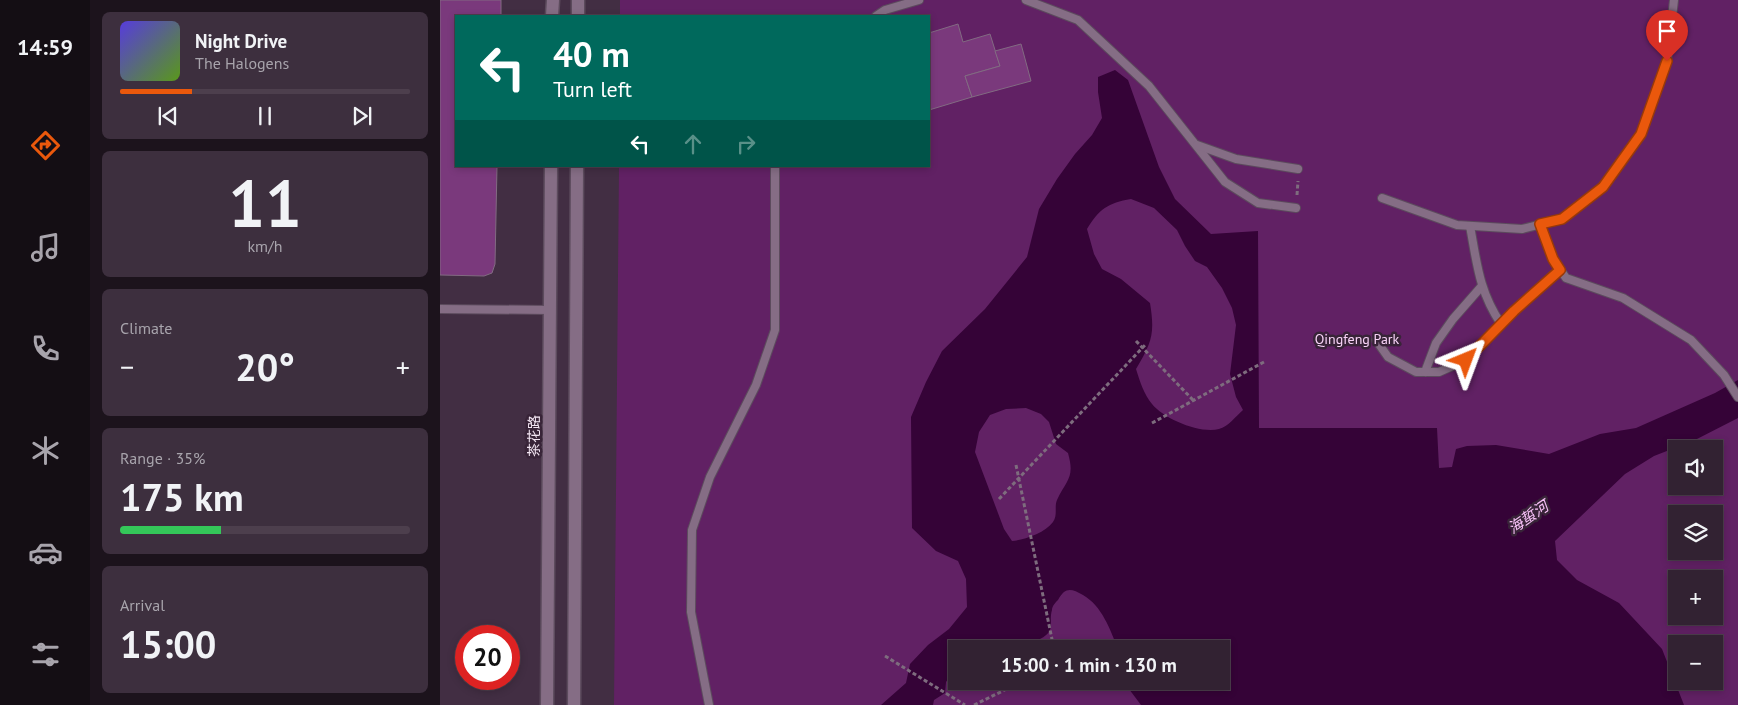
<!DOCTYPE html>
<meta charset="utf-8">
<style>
:root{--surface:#322232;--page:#3d2f3e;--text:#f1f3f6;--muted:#a8a4ac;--line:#4d3f4d;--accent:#ea580c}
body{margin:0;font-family:"PT Sans","Noto Sans SC",sans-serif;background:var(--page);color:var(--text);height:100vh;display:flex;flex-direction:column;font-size:19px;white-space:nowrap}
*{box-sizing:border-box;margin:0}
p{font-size:16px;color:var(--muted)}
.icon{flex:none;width:28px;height:28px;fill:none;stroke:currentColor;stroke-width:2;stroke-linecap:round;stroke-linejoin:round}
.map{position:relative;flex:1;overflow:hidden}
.drawer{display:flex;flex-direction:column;gap:12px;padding:12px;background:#1c131c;width:350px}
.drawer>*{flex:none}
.guide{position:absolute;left:15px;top:15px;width:475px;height:152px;border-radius:0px;box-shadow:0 2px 8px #0003,0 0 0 1px var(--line);background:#00695c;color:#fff;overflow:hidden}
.buttons{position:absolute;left:1228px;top:440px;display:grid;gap:10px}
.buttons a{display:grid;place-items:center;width:55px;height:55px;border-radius:0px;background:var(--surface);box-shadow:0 2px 8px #0003,0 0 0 1px var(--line);font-size:25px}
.speed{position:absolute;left:15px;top:625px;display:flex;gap:10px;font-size:25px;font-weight:700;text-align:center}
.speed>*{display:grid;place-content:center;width:65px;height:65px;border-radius:50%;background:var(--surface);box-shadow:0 2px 8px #0003,0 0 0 1px var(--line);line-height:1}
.speed .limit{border:8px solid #d22;background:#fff;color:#111}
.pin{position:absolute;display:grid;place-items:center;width:42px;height:42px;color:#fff;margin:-51px -21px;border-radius:50% 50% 50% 0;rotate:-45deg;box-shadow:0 0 5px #0007}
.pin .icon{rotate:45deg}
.me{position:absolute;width:55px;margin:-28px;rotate:44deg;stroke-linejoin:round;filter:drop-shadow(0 0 4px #0008)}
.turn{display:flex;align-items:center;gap:18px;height:105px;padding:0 15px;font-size:22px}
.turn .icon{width:65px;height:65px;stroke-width:2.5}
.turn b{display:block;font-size:35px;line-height:42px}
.lanes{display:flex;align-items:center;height:48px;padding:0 15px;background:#0003;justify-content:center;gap:25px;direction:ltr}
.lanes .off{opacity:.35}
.big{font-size:38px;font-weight:800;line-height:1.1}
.drawer .widget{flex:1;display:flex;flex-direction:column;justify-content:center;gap:8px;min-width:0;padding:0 18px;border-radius:8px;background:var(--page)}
.drawer .dial{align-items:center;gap:0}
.dial b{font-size:65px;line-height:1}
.song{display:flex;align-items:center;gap:15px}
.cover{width:60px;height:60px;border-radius:8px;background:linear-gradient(135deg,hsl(250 70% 55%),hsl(90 70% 35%))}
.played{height:5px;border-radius:2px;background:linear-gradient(90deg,var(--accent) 25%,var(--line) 25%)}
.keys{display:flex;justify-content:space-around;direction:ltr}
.heat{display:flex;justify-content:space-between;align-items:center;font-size:28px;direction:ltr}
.charge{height:8px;border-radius:4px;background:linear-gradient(90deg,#34c759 35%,var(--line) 0)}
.trip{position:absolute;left:508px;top:640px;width:282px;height:50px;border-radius:0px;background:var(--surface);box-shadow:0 2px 8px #0003,0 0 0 1px var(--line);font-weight:800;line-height:50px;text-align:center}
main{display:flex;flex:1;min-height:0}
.menu{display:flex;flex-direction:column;width:90px;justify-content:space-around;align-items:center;background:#140e14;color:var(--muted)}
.menu .icon{width:35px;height:35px}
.menu .selected{color:var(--accent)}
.menu b{font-size:22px;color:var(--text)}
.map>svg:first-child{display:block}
.green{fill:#612164;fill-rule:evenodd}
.water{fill:#350337;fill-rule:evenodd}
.building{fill:#7a397c;stroke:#826b82}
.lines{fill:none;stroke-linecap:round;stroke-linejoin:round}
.lane-casing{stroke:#5c4b5d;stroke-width:10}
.secondary-casing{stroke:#5c4b5d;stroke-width:15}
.path{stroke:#7e6c7e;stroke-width:3;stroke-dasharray:4 2.5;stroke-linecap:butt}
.lane{stroke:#856d85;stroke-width:8}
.secondary{stroke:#856d85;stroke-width:12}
.route-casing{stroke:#983908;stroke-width:12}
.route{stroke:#ea580c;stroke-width:9}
.labels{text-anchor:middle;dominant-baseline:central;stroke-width:5;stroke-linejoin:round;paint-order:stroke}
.park-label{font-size:14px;fill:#f9d4f8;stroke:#382438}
.street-label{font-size:14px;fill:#f1e4f1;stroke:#382438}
.water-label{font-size:15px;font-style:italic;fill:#fac3fa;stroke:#382438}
</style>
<main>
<nav class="menu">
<b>14:59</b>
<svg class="icon selected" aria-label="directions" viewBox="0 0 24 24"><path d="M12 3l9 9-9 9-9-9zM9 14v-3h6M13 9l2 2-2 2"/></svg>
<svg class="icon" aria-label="music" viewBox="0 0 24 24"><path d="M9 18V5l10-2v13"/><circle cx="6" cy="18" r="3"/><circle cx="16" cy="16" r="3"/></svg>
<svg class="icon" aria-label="phone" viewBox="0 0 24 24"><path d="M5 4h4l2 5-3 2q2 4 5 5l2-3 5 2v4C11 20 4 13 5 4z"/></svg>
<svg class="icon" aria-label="climate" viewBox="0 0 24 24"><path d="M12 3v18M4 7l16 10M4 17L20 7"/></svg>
<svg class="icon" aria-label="car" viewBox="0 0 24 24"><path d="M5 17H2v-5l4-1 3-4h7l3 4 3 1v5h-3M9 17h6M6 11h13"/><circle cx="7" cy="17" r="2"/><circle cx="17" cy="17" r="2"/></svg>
<svg class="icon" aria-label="filters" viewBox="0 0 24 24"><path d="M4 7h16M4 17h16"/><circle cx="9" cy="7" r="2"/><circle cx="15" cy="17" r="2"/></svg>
</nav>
<section class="drawer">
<div class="widget">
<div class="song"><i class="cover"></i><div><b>Night Drive</b><p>The Halogens</p></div></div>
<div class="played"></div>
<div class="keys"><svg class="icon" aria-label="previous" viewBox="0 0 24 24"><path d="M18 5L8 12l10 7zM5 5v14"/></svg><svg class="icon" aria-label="pause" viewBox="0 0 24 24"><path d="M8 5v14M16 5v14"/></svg><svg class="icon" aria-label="next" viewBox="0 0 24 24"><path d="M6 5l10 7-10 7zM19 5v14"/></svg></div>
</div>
<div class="widget dial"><b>11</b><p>km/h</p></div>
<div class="widget"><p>Climate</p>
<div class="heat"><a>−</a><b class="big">20°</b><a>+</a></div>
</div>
<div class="widget"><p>Range · 35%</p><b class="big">175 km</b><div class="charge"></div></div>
<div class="widget"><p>Arrival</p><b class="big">15:00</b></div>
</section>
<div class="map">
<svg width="1298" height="705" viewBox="0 0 1298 705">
<rect width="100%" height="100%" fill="#422e43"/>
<path class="green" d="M 180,0 L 1298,0 L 1298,705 L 174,705 L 179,166 L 489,166 L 489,16 L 180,16 ZM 1236,449 L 1274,449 L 1274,486 L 1236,486 ZM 1236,514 L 1274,514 L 1274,551 L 1236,551 ZM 1236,579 L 1274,579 L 1274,616 L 1236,616 ZM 1236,644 L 1274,644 L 1274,681 L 1236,681 ZM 516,649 L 781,649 L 781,681 L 516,681 Z"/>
<path class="water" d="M 675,70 L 688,80 L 719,167 L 735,199 L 771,234 L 818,231 L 819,428 L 997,428 L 999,468 L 1012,467 L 1016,449 L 1027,446 L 1056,445 L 1109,454 L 1160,434 L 1196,428 L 1275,393 L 1298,380 L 1298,418 L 1255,440 L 1214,456 L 1185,474 L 1115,541 L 1117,560 L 1137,580 L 1179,603 L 1222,649 L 1244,705 L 701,705 L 683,681 L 781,681 L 781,649 L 678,649 C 670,629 662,606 643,595 C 631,588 625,587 618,600 C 616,602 612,606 612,610 C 608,623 617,630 600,639 C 574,652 544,649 516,649 L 516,672 L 512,673 L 506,682 L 505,693 L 494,700 L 493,705 L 441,705 L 466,683 L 470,664 L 488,645 L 509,629 L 527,607 L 526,579 L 518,561 L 496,551 L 472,528 L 471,417 L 486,382 L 502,351 L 545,309 L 587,257 L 599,209 L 617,179 L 635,154 L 652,135 L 662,118 L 658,92 L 658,77 ZM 691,199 L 714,208 L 737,230 L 745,246 L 755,261 L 767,267 L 782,288 L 792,308 L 796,325 L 790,374 L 796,397 L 803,410 C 796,416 788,427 779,429 C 760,434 724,419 712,404 C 704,394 700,382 696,369 C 712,342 715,334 710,303 L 681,279 L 662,269 L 654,254 L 647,229 C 659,209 668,203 691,199 ZM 586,408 L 601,414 L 609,422 L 616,444 L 628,453 C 635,478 627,479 617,500 C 614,507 618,515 613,522 C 605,533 584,540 572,541 L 564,529 L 535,452 L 539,432 L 550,415 L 566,409 Z"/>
<g class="building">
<polygon points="0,0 61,0 61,16 16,16 16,166 57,166 55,264 52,273 44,276 0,275"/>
<polygon points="518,24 523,42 550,34 560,66 525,76 532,97 489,110 489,33"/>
<polygon points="581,44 591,81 532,97 525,76 560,66 555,51"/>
</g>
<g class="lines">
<defs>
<g id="lane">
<polyline points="586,0 638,20 709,86 785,182 818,203 856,208"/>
<polyline points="436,16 445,10 479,0"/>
<polyline points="757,145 796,159 858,169"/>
<polyline points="942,198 1017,225 1082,229 1122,219 1163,187 1201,135 1227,61 1234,0"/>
<polyline points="1100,224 1113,259 1126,278 1183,298 1251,340 1284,375 1298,397"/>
<path d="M 1030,226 C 1037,264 1039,291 1061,324"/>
<polyline points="0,309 110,310"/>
<polyline points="936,340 948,357 976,372 999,372 1026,360 1074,311 1120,269"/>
<polyline points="985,372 996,343 1013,319 1041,287"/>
<polyline points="269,705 251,612 252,530 270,477 316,385 335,330 335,166"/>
</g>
<g id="secondary">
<polyline points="112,16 113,0"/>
<polyline points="138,16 138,0"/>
<polyline points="107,705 111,166"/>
<polyline points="134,705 137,166"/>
</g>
</defs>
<use href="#lane" class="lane-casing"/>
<use href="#secondary" class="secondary-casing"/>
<g class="path">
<polyline points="857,195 858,181"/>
<polyline points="696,341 753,400"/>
<polyline points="712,423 824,362"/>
<polyline points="576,465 614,649"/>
<polyline points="559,499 706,344"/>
<polyline points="445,656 525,705"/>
<polyline points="534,705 583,681"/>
</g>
<use href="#lane" class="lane"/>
<use href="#secondary" class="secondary"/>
</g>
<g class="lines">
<defs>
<polyline id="route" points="1026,360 1074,311 1120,270 1113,259 1100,224 1122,219 1163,187 1201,134 1227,61"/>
</defs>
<use href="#route" class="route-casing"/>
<use href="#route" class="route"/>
</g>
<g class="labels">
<g class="park-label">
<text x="917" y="339">Qingfeng Park</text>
</g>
<g class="street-label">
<text transform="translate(94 436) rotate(-90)">茶花路</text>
</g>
<g class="water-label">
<text transform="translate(1088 517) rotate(-34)">海蜇河</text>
</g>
</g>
</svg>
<div class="buttons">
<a><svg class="icon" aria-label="sound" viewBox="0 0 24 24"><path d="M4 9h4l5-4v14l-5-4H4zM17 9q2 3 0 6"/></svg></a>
<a><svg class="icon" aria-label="layers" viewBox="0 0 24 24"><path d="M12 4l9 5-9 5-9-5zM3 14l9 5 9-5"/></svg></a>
<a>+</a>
<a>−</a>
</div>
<div class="speed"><div class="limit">20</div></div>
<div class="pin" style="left:1227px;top:61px;background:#d93025"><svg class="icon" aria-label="arrive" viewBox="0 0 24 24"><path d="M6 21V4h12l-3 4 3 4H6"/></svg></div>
<svg class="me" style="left:1026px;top:360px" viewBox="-20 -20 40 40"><path d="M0-17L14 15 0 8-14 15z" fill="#ea580c" stroke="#fff" stroke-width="4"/></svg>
<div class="trip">15:00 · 1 min · 130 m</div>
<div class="guide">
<div class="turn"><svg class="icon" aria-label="left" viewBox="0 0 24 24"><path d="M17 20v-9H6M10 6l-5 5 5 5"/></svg><div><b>40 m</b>Turn left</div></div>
<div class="lanes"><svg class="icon" aria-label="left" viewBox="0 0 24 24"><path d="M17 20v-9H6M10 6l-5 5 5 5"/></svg><svg class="icon off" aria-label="ahead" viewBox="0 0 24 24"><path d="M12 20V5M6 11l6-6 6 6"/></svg><svg class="icon off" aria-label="right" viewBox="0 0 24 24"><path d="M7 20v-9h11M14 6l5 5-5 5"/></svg></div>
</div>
</div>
</main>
